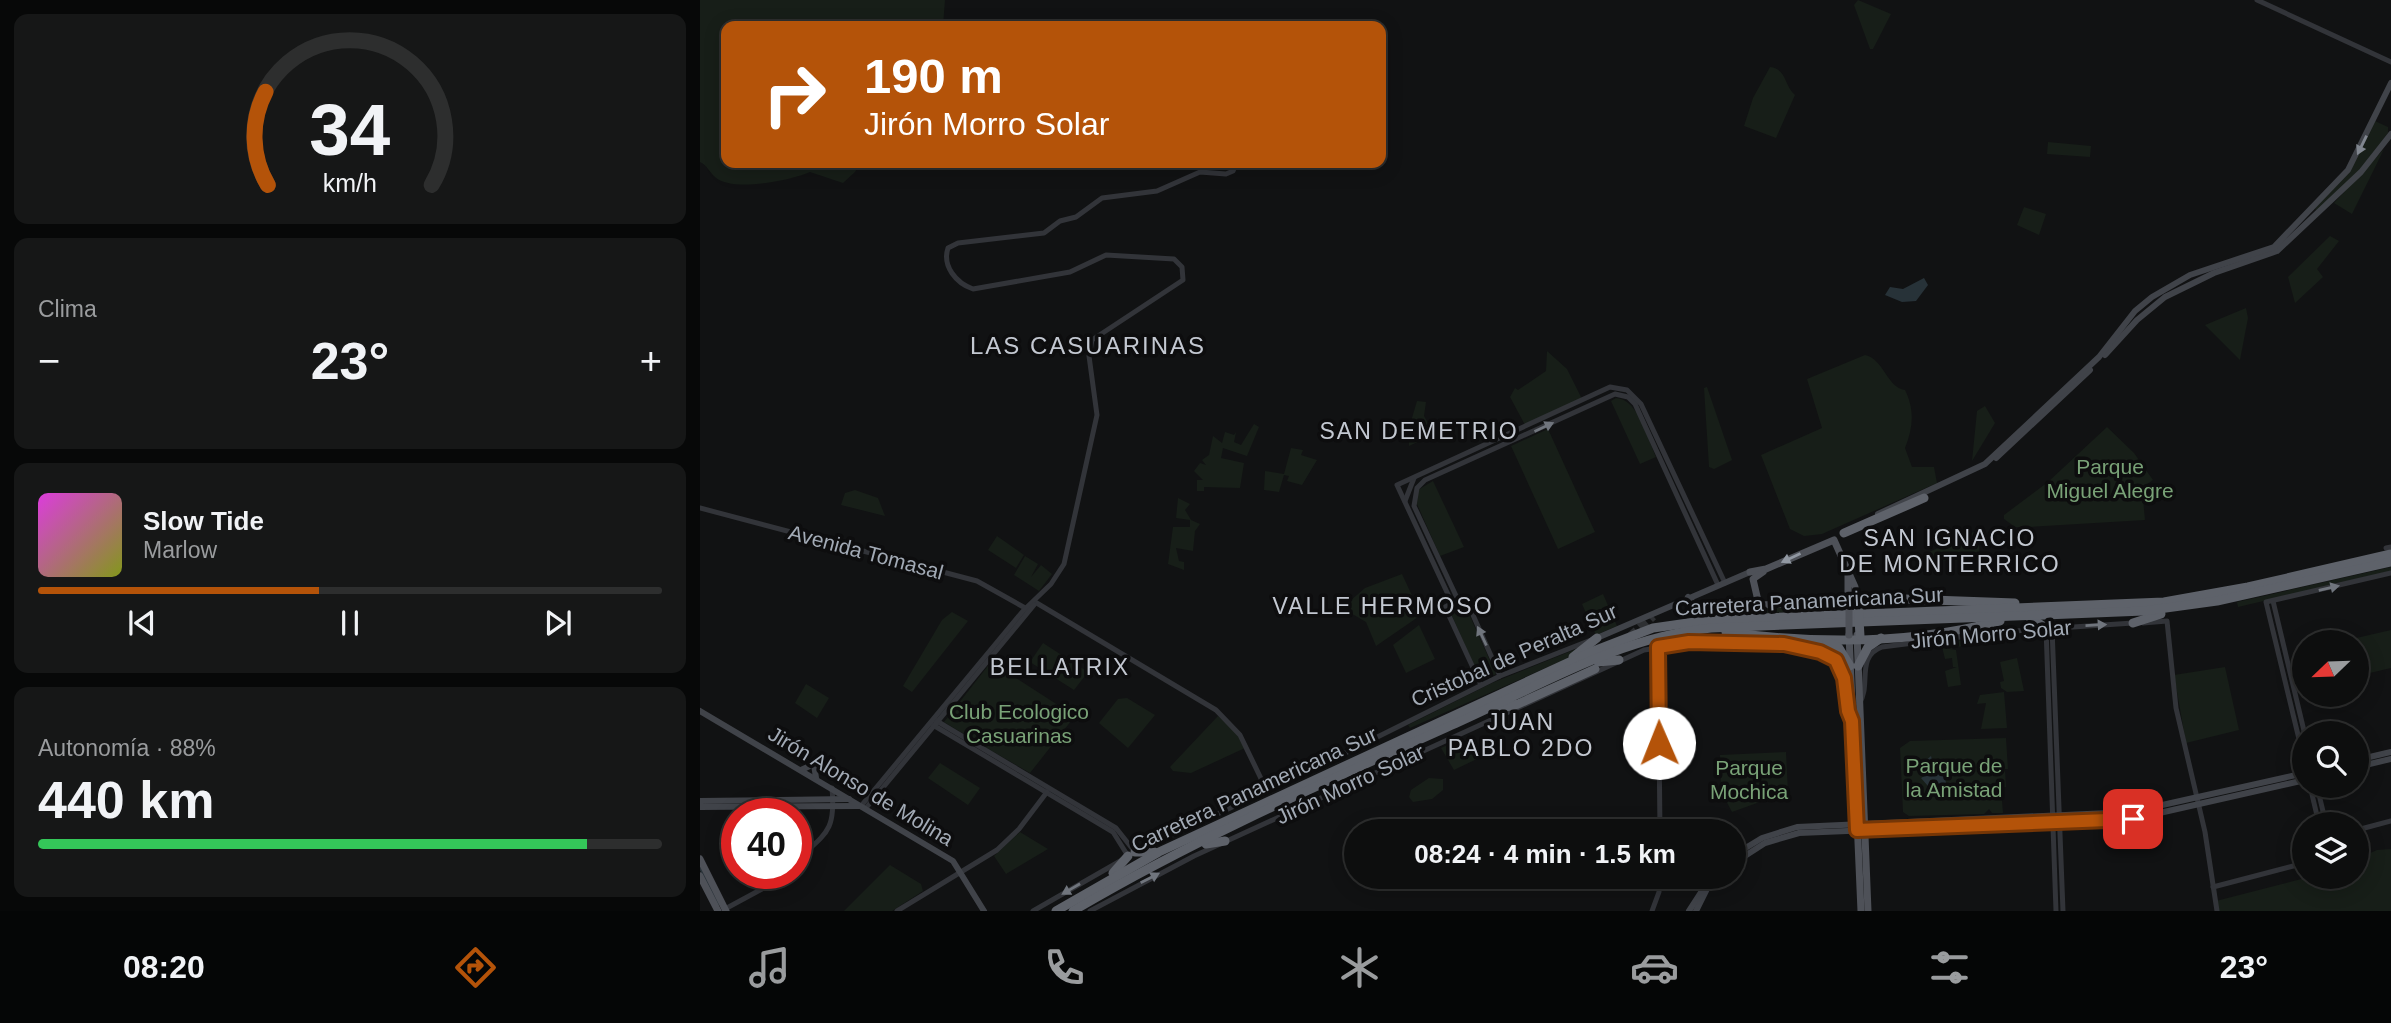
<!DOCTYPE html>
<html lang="es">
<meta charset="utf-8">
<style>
:root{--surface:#0d0e0e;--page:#161717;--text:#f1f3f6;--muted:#9a9c9e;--line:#2d2e2e;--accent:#b45309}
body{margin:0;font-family:Helvetica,sans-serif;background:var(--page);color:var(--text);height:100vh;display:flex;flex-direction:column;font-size:26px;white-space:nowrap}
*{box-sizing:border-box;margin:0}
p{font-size:23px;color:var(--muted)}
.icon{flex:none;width:38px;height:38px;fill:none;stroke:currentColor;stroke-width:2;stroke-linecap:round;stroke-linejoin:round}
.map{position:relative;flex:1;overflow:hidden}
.details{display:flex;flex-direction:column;gap:14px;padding:14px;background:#070808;width:700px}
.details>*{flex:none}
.top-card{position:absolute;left:21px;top:21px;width:665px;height:147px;border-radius:14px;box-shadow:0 4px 18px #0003,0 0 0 2px var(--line);background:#b45309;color:#fff;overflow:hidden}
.needle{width:46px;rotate:247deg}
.tools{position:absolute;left:1592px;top:630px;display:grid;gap:14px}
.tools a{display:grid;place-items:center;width:77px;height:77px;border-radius:50%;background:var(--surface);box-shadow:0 4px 18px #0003,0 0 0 2px var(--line);font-size:35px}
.speed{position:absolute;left:21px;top:798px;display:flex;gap:14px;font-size:35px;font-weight:700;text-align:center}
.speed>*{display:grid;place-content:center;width:91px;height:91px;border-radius:50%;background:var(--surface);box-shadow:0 4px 18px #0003,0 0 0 2px var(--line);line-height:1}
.speed .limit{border:10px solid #d22;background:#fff;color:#111}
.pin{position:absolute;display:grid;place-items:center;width:60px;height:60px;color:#fff;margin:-30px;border-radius:14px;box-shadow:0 4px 10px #0006}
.me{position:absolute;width:77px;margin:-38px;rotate:359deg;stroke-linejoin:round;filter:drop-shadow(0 0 5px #0008)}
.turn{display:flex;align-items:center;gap:24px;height:147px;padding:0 28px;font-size:32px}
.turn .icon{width:91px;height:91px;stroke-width:2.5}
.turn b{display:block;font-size:49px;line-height:60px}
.big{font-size:52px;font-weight:700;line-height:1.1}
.details .card{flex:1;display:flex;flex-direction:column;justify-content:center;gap:10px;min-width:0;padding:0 24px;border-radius:14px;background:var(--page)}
.details .dial{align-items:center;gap:0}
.dial svg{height:182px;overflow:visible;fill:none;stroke:var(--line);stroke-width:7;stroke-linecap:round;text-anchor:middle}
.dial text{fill:var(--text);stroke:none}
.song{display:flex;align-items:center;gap:21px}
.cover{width:84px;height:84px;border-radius:10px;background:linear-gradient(135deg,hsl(300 70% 55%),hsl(70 70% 35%))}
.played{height:7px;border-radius:4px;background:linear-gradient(90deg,var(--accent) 45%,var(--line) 45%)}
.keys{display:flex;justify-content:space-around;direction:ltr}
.heat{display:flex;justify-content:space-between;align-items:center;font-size:38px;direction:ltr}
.charge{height:10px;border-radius:5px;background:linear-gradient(90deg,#34c759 88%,var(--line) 0)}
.trip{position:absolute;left:644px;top:819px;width:402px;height:70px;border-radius:35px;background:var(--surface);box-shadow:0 4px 18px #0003,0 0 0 2px var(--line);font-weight:700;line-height:70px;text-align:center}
.dock{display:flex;height:112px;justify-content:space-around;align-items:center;background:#050606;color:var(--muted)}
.dock .icon{width:49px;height:49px}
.dock .current{color:var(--accent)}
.dock b{font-size:32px;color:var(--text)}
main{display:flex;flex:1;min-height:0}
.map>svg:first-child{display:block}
.green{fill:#171e18}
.water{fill:#273238}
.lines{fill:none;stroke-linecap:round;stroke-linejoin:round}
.stream{stroke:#273238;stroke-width:2}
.motorway-tunnel{stroke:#2e3033;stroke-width:9;stroke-dasharray:9 4.5;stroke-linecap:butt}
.tertiary{stroke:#323439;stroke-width:5}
.secondary{stroke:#404349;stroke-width:6}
.primary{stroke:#4e5158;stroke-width:7}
.motorway{stroke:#5e626a;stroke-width:9}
.primary-bridge{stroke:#4e5158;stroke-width:7}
.motorway-bridge{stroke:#5e626a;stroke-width:9}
.oneway{fill:#80868f}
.oneway2{fill:#70757d}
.oneway3{fill:#9198a2}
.route-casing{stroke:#753606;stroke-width:18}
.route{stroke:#b45309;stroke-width:12}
.labels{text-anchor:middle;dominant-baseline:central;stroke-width:7;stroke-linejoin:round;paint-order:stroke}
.park-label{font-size:21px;fill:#79a277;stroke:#0d0d0e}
.street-label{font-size:21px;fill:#a2aab5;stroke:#0d0d0e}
.neighbourhood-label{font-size:23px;letter-spacing:2px;fill:#c3c8d1;stroke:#0d0d0e}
.quarter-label{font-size:24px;letter-spacing:2px;fill:#c3c8d1;stroke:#0d0d0e}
</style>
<main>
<section class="details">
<div class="card dial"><svg viewBox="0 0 100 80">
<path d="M14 69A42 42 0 1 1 86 69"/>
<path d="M14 69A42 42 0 0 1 13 28" stroke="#b45309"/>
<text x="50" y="56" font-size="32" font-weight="700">34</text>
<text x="50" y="72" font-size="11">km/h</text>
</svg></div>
<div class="card"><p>Clima</p>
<div class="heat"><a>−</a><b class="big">23°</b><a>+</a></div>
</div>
<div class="card">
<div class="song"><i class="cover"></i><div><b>Slow Tide</b><p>Marlow</p></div></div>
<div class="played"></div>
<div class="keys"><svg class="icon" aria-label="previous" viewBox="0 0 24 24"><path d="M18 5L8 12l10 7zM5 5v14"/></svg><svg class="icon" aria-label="pause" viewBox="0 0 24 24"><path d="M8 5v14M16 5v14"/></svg><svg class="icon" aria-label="next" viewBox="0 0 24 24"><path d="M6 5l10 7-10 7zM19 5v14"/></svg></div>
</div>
<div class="card"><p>Autonomía · 88%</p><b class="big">440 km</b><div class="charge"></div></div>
</section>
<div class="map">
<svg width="1691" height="911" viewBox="0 0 1691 911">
<rect width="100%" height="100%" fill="#111213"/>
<g class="green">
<path d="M 0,0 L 245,0 L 243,26 L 26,26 L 26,163 L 160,163 L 155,172 L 143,183 L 110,172 C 92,180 32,193 15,177 C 9,172 8,166 0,162 Z"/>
<polygon points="1158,0 1191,14 1173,49 1170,49 1154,5"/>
<path d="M 1070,67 C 1087,69 1084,86 1095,95 L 1076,138 L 1044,126 L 1053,98 Z"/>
<polygon points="1675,121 1688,127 1688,133 1659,171 1616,211 1615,208 1648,174"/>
<polygon points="1348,142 1391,146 1390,157 1347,154"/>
<polygon points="1684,149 1652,214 1634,203"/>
<polygon points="1324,207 1346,214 1339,235 1317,225"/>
<polygon points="1630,236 1639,241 1617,269 1623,277 1595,303 1588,277"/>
<polygon points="1546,308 1548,318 1540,360 1505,325"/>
<polygon points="847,351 867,369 882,399 825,425 810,397 815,388 818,390 846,371"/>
<path d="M 1165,355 C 1184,359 1187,388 1205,390 C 1215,410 1213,428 1205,448 L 1212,467 L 1234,467 L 1237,483 L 1122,534 L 1104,536 L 1090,529 L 1061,455 L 1122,428 L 1107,379 Z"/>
<polygon points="1007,387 1032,460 1014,469 1009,467 1004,388"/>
<path d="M 916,398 C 938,399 948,439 956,457 L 940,464 L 911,401 Z"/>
<polygon points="717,401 726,402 724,416 734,434 709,446 709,428"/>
<polygon points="1285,406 1295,423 1272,461 1277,411"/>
<polygon points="554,424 559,427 547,456 523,448 521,458 544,463 540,488 504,487 504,491 497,491 497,480 503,480 494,471 500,463 506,465 502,460 509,455 513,436 522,443 525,432 534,435 536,432 534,442 541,445"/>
<polygon points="1407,427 1434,453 1453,480 1442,488 1445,520 1329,527 1315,527 1304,519 1304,515 1348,482"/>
<polygon points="848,429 895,532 858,549 811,446"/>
<polygon points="591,448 603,450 601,455 617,460 602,485 587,481 589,476 584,475 579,492 564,490 565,471 584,474"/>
<polygon points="733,481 764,547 740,556 717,504 718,490"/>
<polygon points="155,490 178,498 185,516 141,505 145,493"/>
<polygon points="478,498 490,504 485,510 491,520 500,524 495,531 493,551 476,548 479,561 484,562 484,570 468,564 473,527 490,527 490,520 476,518"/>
<polygon points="1278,530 1280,560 1233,561 1229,558 1229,552"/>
<polygon points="297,536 324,555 316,568 288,550"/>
<polygon points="325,556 338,564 331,577 341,565 352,574 339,591 314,575"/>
<polygon points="1691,567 1691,571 1538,607 1537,602"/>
<polygon points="702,574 721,615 676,646 666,622 642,608 665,588"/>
<polygon points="903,594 917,626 896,635 882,604"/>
<polygon points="764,603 796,674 781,681 749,609"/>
<polygon points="1143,604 1144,607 1072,613 997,614 997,609"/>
<polygon points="252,612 268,621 212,692 203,686 242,620"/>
<polygon points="719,625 735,659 706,673 693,645"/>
<polygon points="1691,630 1691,668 1657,676 1657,642 1639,642"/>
<polygon points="1269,639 1270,644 1250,649 1256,650 1261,685 1248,687 1245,671 1257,667 1253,667 1252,658 1245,659 1241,643"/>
<polygon points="343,643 388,672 374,690 330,662"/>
<polygon points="881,647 866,659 710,728 708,725 792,683"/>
<polygon points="1317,658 1324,691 1307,692 1301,688 1300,682 1304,681 1300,662"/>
<polygon points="291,662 375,716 330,773 285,747 285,742 277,742 244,722"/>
<polygon points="1525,667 1539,730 1486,743 1474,675"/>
<polygon points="106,684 129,698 117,718 95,703"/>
<polygon points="1304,692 1307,728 1281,729 1286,703 1277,704 1280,695"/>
<polygon points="427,698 455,715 428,748 399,723 418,699"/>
<polygon points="518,716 538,734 545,748 491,773 473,771 470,767"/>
<polygon points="1306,738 1308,769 1305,769 1306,787 1301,788 1303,813 1292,813 1289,809 1284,814 1209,816 1203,812 1200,748 1210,741"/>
<polygon points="760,739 764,745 773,741 781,757 754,770 741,748"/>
<polygon points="1086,752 1088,792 1032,812 1021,791 1020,755"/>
<polygon points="240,763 280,788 268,805 228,778"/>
<polygon points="729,778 743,779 743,790 732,799 713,802 709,797 711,790"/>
<polygon points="320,832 348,849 306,874 294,856"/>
<polygon points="1691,849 1691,911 1518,911 1516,901 1609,877 1657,877 1657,859 1677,850"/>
<polygon points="190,865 221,884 223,891 192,911 144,911"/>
</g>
<g class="water">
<polygon points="1224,278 1228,285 1216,301 1202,302 1185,295 1190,287 1203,289"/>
<polygon points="1231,756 1235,772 1245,777 1247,790 1243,795 1234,793 1221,778 1230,773 1230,765 1224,762"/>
</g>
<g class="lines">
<polyline class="stream" points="0,868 18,904"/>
<polyline class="motorway-tunnel" points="930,637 953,616"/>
<g class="tertiary">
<polyline points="1557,0 1691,62"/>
<polyline points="705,501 714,478"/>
<polyline points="0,508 277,581 327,609"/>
<polyline points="1686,548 1691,547"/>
<polyline points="758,600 714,506 717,488 725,480 915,394 928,397 935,404 1018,585"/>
<polyline points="1573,601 1605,735"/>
<polyline points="335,602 516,710 540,735 567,791"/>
<polyline points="752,603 697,485 910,387 927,390 941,404 1025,583"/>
<polyline points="1443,623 1467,621 1476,708 1505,832 1517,911"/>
<polyline points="1346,628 1356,911"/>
<polyline points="1352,628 1363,911"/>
<polyline points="958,647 960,831"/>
<polyline points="781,685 745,607 765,597 800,676"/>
<path d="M 1159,704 C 1172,685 1155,657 1182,647 L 1300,632 L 1433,623"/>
<polyline points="235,720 416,828 435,852"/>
<polyline points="233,725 413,832 428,856"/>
<polyline points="1605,764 1566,602 1691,573"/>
<polyline points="1610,786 1619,824"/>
<polyline points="1617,786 1626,824"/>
<path d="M 161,806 L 323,611 L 351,584 L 364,564 L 397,415 L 389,356 L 392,340 L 483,280 L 482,267 L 474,259 L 406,255 L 370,272 L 273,289 C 256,283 242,266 248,248 L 258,243 L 344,233 L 360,221 L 376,217 L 402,198 L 457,191 L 500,172 L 526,174 L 533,171 L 536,163"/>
<polyline points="166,808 334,605"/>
<polyline points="1657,830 1691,821"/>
<polyline points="440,850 605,773 800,676 891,640"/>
<path d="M 96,861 C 126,833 136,832 132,788"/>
<polyline points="1513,887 1605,863"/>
<polyline points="25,909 73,883 84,873"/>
<polyline points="197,911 297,850 319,829 347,792"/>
<polyline points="333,911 422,860"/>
<path d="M 390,911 L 494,856 L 944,650 C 991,643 1108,626 1141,667 L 1152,720"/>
<polyline points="952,911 959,892 959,877"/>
</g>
<g class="secondary">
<polyline points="1405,355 1437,320 1465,297 1514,273 1577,251 1661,172 1691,134"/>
<polyline points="1296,458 1390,370"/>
<polyline points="1178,514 1285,464 1399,357 1435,311 1452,297 1490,275 1574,247 1648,170 1691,83"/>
<polyline points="988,597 997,607 1059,605"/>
<polyline points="897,638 1050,572"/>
<polyline points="0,711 253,861 284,911"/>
<polyline points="1657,760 1691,752"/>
<polyline points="1657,767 1691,759"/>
<polyline points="101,770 114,764 116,778"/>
<polyline points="0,801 149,799"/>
<polyline points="0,807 159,806"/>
<polyline points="1034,855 1062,838 1097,827 1431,812 1605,773"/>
<polyline points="1034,863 1065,843 1099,833 1433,819 1605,780"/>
<polyline points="989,911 1011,877"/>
<polyline points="996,911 1007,889 1019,877"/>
</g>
<g class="primary">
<polyline points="1050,572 1066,569 1134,540 1155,587 1156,606"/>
<polyline points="1063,572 1053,579 1059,605 1145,602"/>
<polyline points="1145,602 1148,598 1148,569"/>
<polyline points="1149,635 1161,911"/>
<polyline points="1157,635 1168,911"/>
<polyline points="0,859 26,911"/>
<polyline points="0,876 18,911"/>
</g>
<g class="motorway">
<polyline points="1144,533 1224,498"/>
<polyline points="1204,599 1315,603"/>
<polyline points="1329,617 1346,628"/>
<polyline points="1433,623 1461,614"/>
<path d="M 1026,632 C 1116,644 1212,644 1300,621"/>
<polyline points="1127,641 1139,648 1150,666"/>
<polyline points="958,647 974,636"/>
<polyline points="873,657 897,638"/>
<polyline points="898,662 919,660"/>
<polyline points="1158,666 1168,647 1181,638"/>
<polyline points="797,709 818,704 895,669"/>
<polyline points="506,844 525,841"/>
<polyline points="435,852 454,852"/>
<polyline points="413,873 428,856"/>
<polyline points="356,911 459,852 891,652 953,628 1009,620 1464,602 1548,587 1691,554"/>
<path d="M 373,911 C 496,838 628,781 759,722 C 841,685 920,637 1011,628 L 1444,611 L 1517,601 L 1691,562"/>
</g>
<polyline class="primary-bridge" points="1149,605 1149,635"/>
<polyline class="motorway-bridge" points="1158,603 1160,636"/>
</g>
<defs><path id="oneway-solid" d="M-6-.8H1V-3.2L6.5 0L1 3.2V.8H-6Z" transform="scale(1.75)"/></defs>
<use class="oneway" href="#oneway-solid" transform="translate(1662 145) rotate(116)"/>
<g class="oneway2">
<use href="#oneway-solid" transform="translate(844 427) rotate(-25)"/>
<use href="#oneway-solid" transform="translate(1629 588) rotate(-13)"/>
<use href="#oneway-solid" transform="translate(1396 625) rotate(-3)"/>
<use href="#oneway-solid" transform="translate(782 636) rotate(-115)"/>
<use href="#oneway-solid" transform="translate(450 878) rotate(-27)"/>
<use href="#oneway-solid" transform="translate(371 889) rotate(150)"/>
</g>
<use class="oneway3" href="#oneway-solid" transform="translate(1091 558) rotate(155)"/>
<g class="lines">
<defs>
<polyline id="route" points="959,743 958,647 989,642 1084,644 1120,652 1136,660 1144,678 1148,711 1152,721 1157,830 1433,819"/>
</defs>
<use href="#route" class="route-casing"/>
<use href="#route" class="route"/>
</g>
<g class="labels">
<g class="park-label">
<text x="1410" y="466">Parque<tspan x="1410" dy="24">Miguel Alegre</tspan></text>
<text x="319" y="711">Club Ecologico<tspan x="319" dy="24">Casuarinas</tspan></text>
<text x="1254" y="765">Parque de<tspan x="1254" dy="24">la Amistad</tspan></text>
<text x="1049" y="767">Parque<tspan x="1049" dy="24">Mochica</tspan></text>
</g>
<g class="street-label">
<text transform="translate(166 552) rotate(15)">Avenida Tomasal</text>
<text transform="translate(1109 601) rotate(-3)">Carretera Panamericana Sur</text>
<text transform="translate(1291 634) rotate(-5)">Jirón Morro Solar</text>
<text transform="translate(814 655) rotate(-24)">Cristobal de Peralta Sur</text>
<text transform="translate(650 784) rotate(-25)">Jirón Morro Solar</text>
<text transform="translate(161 786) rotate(31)">Jirón Alonso de Molina</text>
<text transform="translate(554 789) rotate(-25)">Carretera Panamericana Sur</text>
</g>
<g class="neighbourhood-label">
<text x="719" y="431">SAN DEMETRIO</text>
<text x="1250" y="538">SAN IGNACIO<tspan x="1250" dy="26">DE MONTERRICO</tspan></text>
<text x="683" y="606">VALLE HERMOSO</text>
<text x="360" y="667">BELLATRIX</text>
<text x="821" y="722">JUAN<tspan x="821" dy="26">PABLO 2DO</tspan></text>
</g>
<g class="quarter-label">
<text x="388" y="345">LAS CASUARINAS</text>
</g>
</g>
</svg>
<div class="tools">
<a><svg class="needle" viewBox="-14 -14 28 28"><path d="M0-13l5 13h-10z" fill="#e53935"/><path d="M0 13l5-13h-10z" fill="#9a9c9e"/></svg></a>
<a><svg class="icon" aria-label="search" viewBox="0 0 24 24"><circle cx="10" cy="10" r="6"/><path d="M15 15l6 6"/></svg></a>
<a><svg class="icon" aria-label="layers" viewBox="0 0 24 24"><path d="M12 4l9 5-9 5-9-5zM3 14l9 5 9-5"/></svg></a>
</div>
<div class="speed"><div class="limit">40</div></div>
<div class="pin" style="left:1433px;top:819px;background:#d93025"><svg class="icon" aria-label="arrive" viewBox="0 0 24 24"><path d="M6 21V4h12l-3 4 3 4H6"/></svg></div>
<svg class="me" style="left:959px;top:743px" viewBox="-20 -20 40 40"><circle r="19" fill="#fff"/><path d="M0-13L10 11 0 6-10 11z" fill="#b45309"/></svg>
<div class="trip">08:24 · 4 min · 1.5 km</div>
<div class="top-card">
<div class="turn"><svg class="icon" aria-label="right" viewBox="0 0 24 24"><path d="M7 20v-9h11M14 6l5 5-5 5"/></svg><div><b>190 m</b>Jirón Morro Solar</div></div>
</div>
</div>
</main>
<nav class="dock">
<b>08:20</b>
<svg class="icon current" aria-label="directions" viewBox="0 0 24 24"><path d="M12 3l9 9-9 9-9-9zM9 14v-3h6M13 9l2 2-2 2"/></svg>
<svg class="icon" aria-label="music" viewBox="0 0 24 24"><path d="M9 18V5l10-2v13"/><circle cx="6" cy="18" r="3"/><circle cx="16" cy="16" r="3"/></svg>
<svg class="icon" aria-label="phone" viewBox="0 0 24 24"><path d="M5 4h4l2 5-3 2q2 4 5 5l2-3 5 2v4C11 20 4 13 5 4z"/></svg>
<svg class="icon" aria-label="climate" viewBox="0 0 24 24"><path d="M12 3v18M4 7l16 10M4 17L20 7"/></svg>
<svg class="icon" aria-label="car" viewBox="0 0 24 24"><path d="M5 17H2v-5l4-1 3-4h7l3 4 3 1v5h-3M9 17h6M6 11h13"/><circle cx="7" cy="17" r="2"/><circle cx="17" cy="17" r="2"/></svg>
<svg class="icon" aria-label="filters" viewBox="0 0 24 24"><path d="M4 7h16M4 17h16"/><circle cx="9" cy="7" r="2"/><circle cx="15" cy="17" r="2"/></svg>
<b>23°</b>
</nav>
